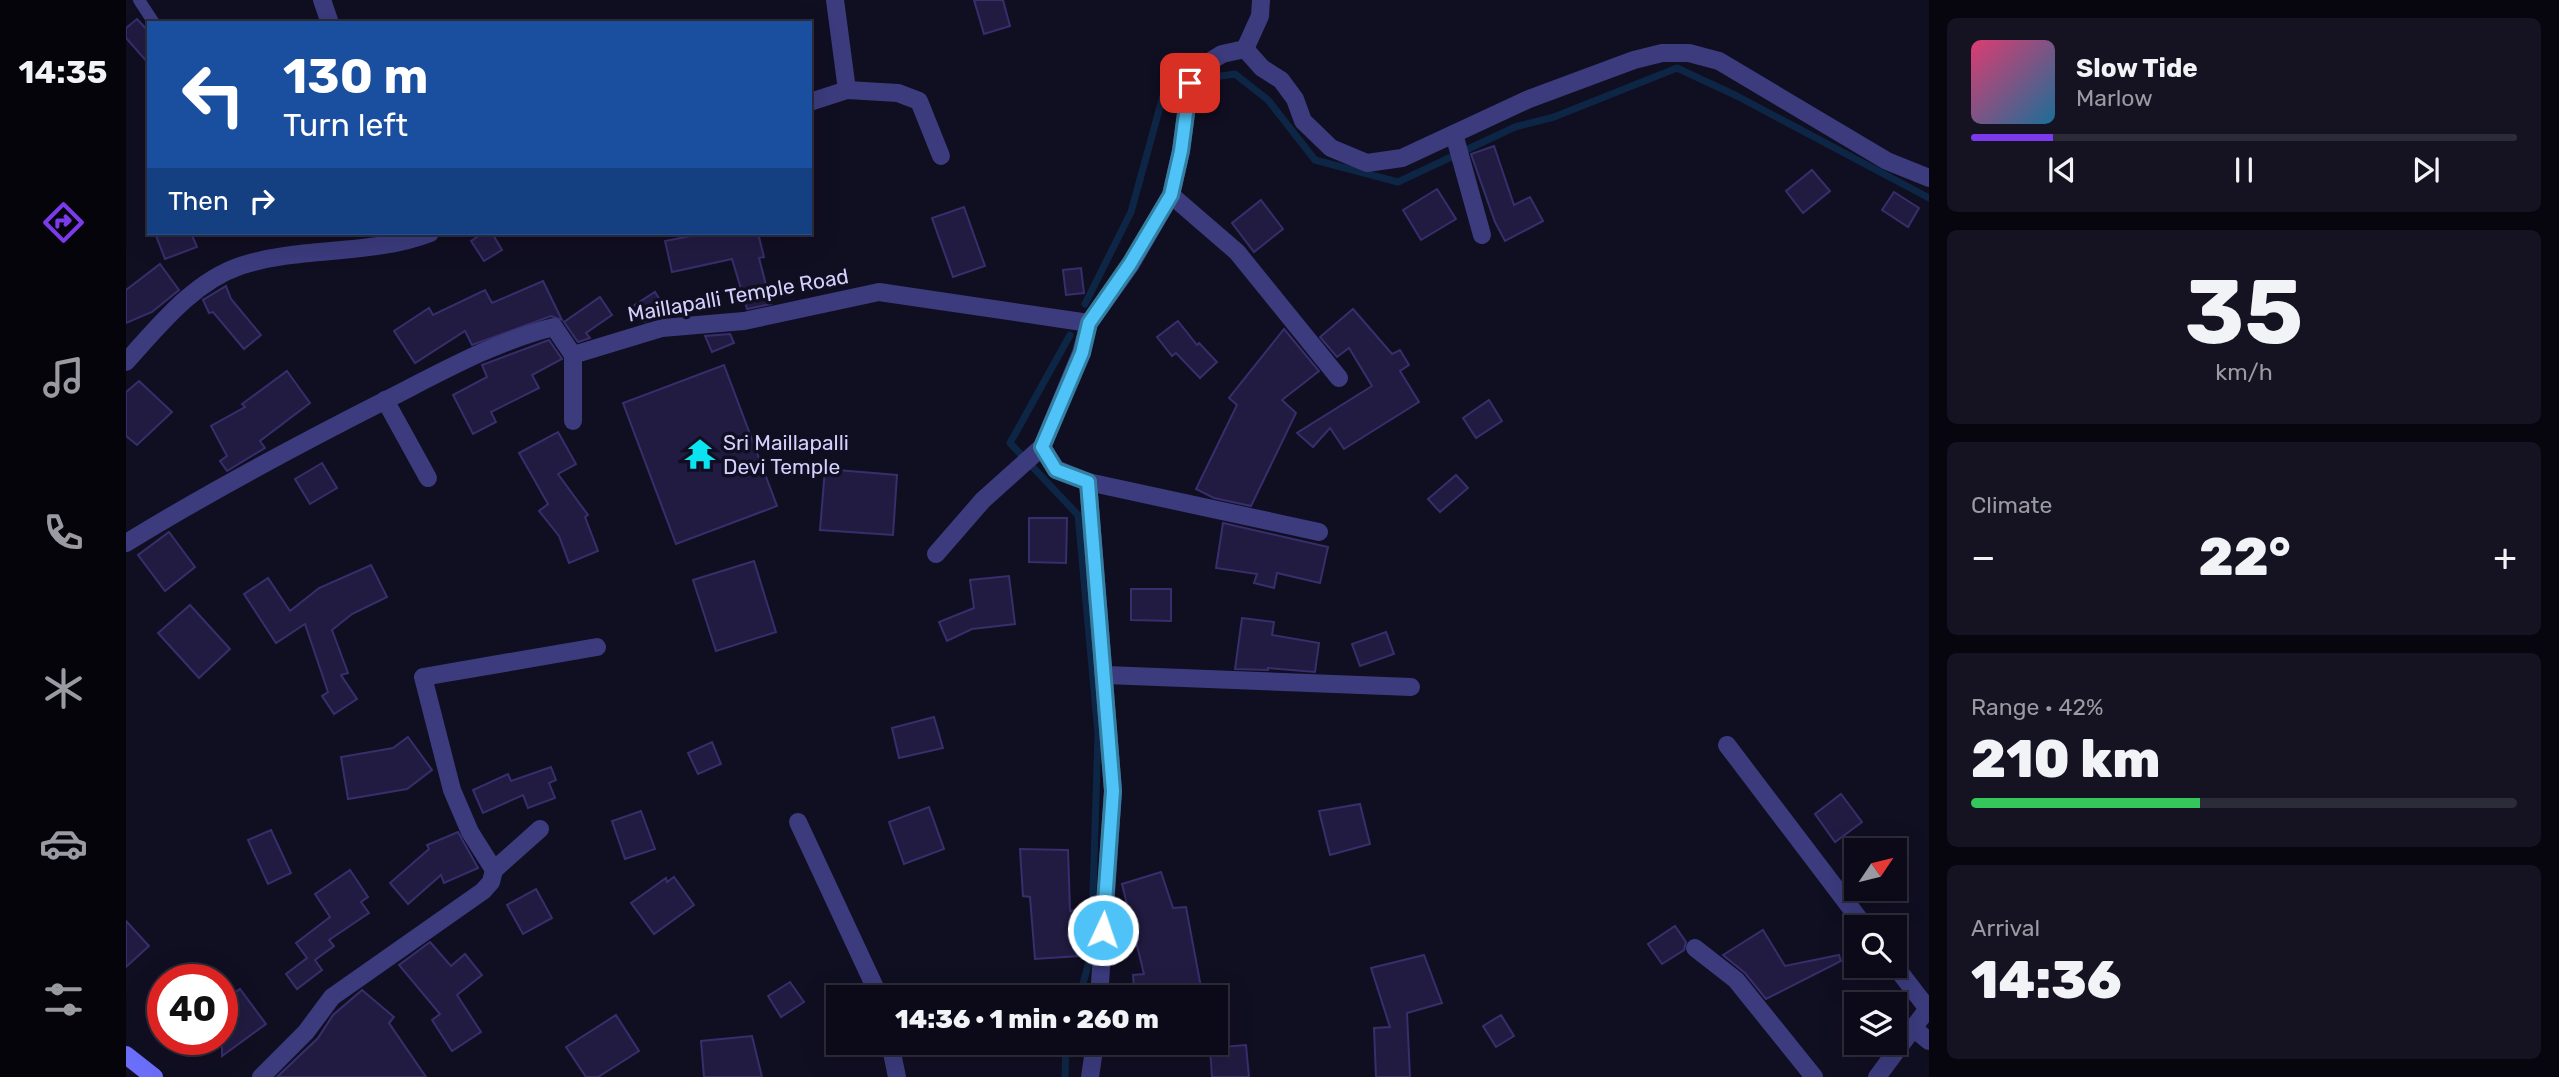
<!DOCTYPE html>
<meta charset="utf-8">
<style>
:root{--surface:#0c0a19;--page:#151322;--text:#f1f3f6;--muted:#9a9aa2;--line:#2c2b38;--accent:#7c3aed}
body{margin:0;font-family:Rubik,sans-serif;background:var(--page);color:var(--text);height:100vh;display:flex;flex-direction:column;font-size:26px;white-space:nowrap}
*{box-sizing:border-box;margin:0}
p{font-size:23px;color:var(--muted)}
.icon{flex:none;width:38px;height:38px;fill:none;stroke:currentColor;stroke-width:2;stroke-linecap:round;stroke-linejoin:round}
.map{position:relative;flex:1;overflow:hidden}
.sheet{display:flex;flex-direction:column;gap:18px;padding:18px;background:#07060e;width:630px}
.sheet>*{flex:none}
.hud{position:absolute;left:21px;top:21px;width:665px;height:214px;border-radius:0px;box-shadow:0 7px 28px #0002,0 0 0 2px var(--line);background:#1a4fa0;color:#fff;overflow:hidden}
.needle{width:46px;rotate:55deg}
.buttons{position:absolute;left:1718px;top:838px;display:grid;gap:14px}
.buttons a{display:grid;place-items:center;width:63px;height:63px;border-radius:0px;background:var(--surface);box-shadow:0 7px 28px #0002,0 0 0 2px var(--line);font-size:35px}
.speed{position:absolute;left:21px;top:964px;display:flex;gap:14px;font-size:35px;font-weight:700;text-align:center}
.speed>*{display:grid;place-content:center;width:91px;height:91px;border-radius:50%;background:var(--surface);box-shadow:0 7px 28px #0002,0 0 0 2px var(--line);line-height:1}
.speed .limit{border:10px solid #d22;background:#fff;color:#111}
.pin{position:absolute;display:grid;place-items:center;width:60px;height:60px;color:#fff;margin:-30px;border-radius:14px;box-shadow:0 4px 10px #0006}
.me{position:absolute;width:77px;margin:-38px;rotate:3deg;stroke-linejoin:round;filter:drop-shadow(0 0 5px #0008)}
.turn{display:flex;align-items:center;gap:24px;height:147px;padding:0 21px;font-size:32px}
.turn .icon{width:91px;height:91px;stroke-width:2.5}
.turn b{display:block;font-size:49px;line-height:60px}
.then{display:flex;align-items:center;height:66px;padding:0 21px;background:#0003;gap:14px;font-size:26px}
.big{font-size:52px;font-weight:800;line-height:1.1}
.sheet .widget{flex:1;display:flex;flex-direction:column;justify-content:center;gap:10px;min-width:0;padding:0 24px;border-radius:10px;background:var(--page)}
.sheet .dial{align-items:center;gap:0}
.dial b{font-size:91px;line-height:1}
.song{display:flex;align-items:center;gap:21px}
.cover{width:84px;height:84px;border-radius:10px;background:linear-gradient(135deg,hsl(340 70% 55%),hsl(200 70% 35%))}
.played{height:7px;border-radius:4px;background:linear-gradient(90deg,var(--accent) 15%,var(--line) 15%)}
.keys{display:flex;justify-content:space-around;direction:ltr}
.heat{display:flex;justify-content:space-between;align-items:center;font-size:38px;direction:ltr}
.charge{height:10px;border-radius:5px;background:linear-gradient(90deg,#34c759 42%,var(--line) 0)}
.trip{position:absolute;left:700px;top:985px;width:402px;height:70px;border-radius:0px;background:var(--surface);box-shadow:0 7px 28px #0002,0 0 0 2px var(--line);font-weight:800;line-height:70px;text-align:center}
main{display:flex;flex:1;min-height:0}
.tab-bar{display:flex;flex-direction:column;width:126px;justify-content:space-around;align-items:center;background:#05040a;color:var(--muted)}
.tab-bar .icon{width:49px;height:49px}
.tab-bar .current{color:var(--accent)}
.tab-bar b{font-size:32px;color:var(--text)}
.map>svg:first-child{display:block}
.lines{fill:none;stroke-linecap:round;stroke-linejoin:round}
.stream{stroke:#0e2645;stroke-width:7}
.building{fill:#211b41;stroke:#372e6c;stroke-width:2}
.service{stroke:#3b3b7e;stroke-width:12}
.minor{stroke:#3b3b7e;stroke-width:18}
.tertiary{stroke:#3b3b7e;stroke-width:18}
.secondary{stroke:#6b6ef9;stroke-width:18}
.route-casing{stroke:#337fa1;stroke-width:18}
.route{stroke:#4fc3f7;stroke-width:12}
.labels{text-anchor:middle;dominant-baseline:central;stroke-width:7;stroke-linejoin:round;paint-order:stroke}
.street-label{font-size:21px;fill:#d3d0fd;stroke:#100e21}
.poi-label{font-size:21px;fill:#d3d0fd;stroke:#100e21;text-anchor:start}
</style>
<main>
<nav class="tab-bar">
<b>14:35</b>
<svg class="icon current" aria-label="directions" viewBox="0 0 24 24"><path d="M12 3l9 9-9 9-9-9zM9 14v-3h6M13 9l2 2-2 2"/></svg>
<svg class="icon" aria-label="music" viewBox="0 0 24 24"><path d="M9 18V5l10-2v13"/><circle cx="6" cy="18" r="3"/><circle cx="16" cy="16" r="3"/></svg>
<svg class="icon" aria-label="phone" viewBox="0 0 24 24"><path d="M5 4h4l2 5-3 2q2 4 5 5l2-3 5 2v4C11 20 4 13 5 4z"/></svg>
<svg class="icon" aria-label="climate" viewBox="0 0 24 24"><path d="M12 3v18M4 7l16 10M4 17L20 7"/></svg>
<svg class="icon" aria-label="car" viewBox="0 0 24 24"><path d="M5 17H2v-5l4-1 3-4h7l3 4 3 1v5h-3M9 17h6M6 11h13"/><circle cx="7" cy="17" r="2"/><circle cx="17" cy="17" r="2"/></svg>
<svg class="icon" aria-label="filters" viewBox="0 0 24 24"><path d="M4 7h16M4 17h16"/><circle cx="9" cy="7" r="2"/><circle cx="15" cy="17" r="2"/></svg>
</nav>
<div class="map">
<svg width="1803" height="1077" viewBox="0 0 1803 1077">
<rect width="100%" height="100%" fill="#100e21"/>
<g class="lines">
<g class="stream">
<polyline points="1095,76 1109,74 1142,100 1189,160 1272,182 1389,127 1428,117 1551,68 1611,96 1803,198"/>
<polyline points="959,304 1005,212 1040,85"/>
<polyline points="944,335 884,443 952,515 972,733 965,955 953,998"/>
<polyline points="939,1077 940,1043"/>
</g>
</g>
<g class="building">
<polygon points="848,0 877,0 884,26 858,34"/>
<polygon points="11,19 23,32 23,64 0,38 0,28"/>
<polygon points="1368,146 1388,205 1404,197 1417,221 1379,241 1369,222 1345,154"/>
<polygon points="1686,170 1704,191 1677,213 1660,191"/>
<polygon points="1311,189 1330,219 1295,240 1277,210"/>
<polygon points="1768,192 1793,208 1782,227 1756,210"/>
<polygon points="1135,200 1157,229 1128,252 1106,223"/>
<polygon points="838,207 859,266 827,277 806,218"/>
<polygon points="29,233 65,233 71,247 39,259"/>
<polygon points="357,233 366,233 376,250 358,261 345,241"/>
<polygon points="580,233 632,233 638,257 633,258 645,304 621,309 606,259 546,272 539,241"/>
<polygon points="34,264 53,290 26,312 0,323 0,290"/>
<polygon points="955,268 958,293 940,295 937,270"/>
<polygon points="417,281 436,320 425,316 346,345 339,331 289,363 268,331 303,308 307,315 359,290 366,303"/>
<polygon points="100,286 105,299 135,335 118,349 87,312 83,313 77,300"/>
<polygon points="529,292 541,311 518,322 507,306"/>
<polygon points="474,297 486,315 460,333 464,338 452,342 438,322"/>
<polygon points="1227,309 1266,354 1274,350 1283,365 1274,371 1293,402 1218,449 1204,428 1187,447 1171,433 1246,386 1223,348 1211,357 1194,337"/>
<polygon points="1052,321 1071,345 1073,343 1091,362 1074,378 1050,353 1046,356 1031,337"/>
<polygon points="1158,329 1193,371 1156,400 1170,413 1125,506 1088,498 1070,489 1111,405 1103,398"/>
<polygon points="604,334 608,343 586,352 579,336"/>
<polygon points="423,340 436,359 406,375 413,388 365,412 370,422 347,434 327,395 361,377 356,365"/>
<polygon points="598,365 651,506 550,544 497,403"/>
<polygon points="161,371 184,403 134,441 139,448 101,471 94,461 101,456 85,426 119,407 116,404"/>
<polygon points="13,381 46,412 11,445 0,436 0,392"/>
<polygon points="1363,400 1376,421 1350,438 1337,418"/>
<polygon points="432,432 450,464 432,474 462,515 459,517 472,551 443,563 433,536 413,511 422,504 393,453"/>
<polygon points="196,463 211,488 184,504 169,479"/>
<polygon points="699,469 771,475 767,535 694,530"/>
<polygon points="1330,475 1342,488 1314,512 1302,499"/>
<polygon points="903,518 941,518 940,563 903,562"/>
<polygon points="1097,523 1202,547 1194,583 1151,573 1148,588 1128,583 1131,574 1090,568"/>
<polygon points="43,532 69,567 39,591 12,555"/>
<polygon points="628,561 650,632 590,651 567,580"/>
<polygon points="245,565 261,597 226,614 206,630 222,673 215,675 231,699 208,714 196,696 202,692 179,624 150,643 118,594 142,578 164,611 193,588"/>
<polygon points="883,576 889,624 846,629 821,641 813,622 848,608 844,580"/>
<polygon points="1005,589 1045,589 1045,621 1005,620"/>
<polygon points="64,605 104,649 73,678 32,633"/>
<polygon points="1116,618 1148,622 1146,635 1193,643 1189,672 1142,668 1142,670 1109,669"/>
<polygon points="1260,632 1268,654 1234,666 1226,644"/>
<polygon points="808,717 817,748 773,758 766,728"/>
<polygon points="282,737 306,770 281,789 222,799 215,757 267,748"/>
<polygon points="586,742 595,764 572,774 562,753"/>
<polygon points="425,767 430,780 423,783 429,798 402,808 397,795 357,813 347,790 382,774 385,781"/>
<polygon points="1715,794 1736,822 1709,842 1689,814"/>
<polygon points="1234,804 1244,844 1204,855 1193,811"/>
<polygon points="803,807 818,849 778,864 763,822"/>
<polygon points="515,811 529,849 499,859 486,821"/>
<polygon points="145,830 165,873 142,884 122,840"/>
<polygon points="332,832 352,868 318,883 315,875 282,904 264,883 303,849 301,845"/>
<polygon points="894,849 942,850 944,911 950,910 953,956 909,959 904,897 897,896"/>
<polygon points="224,870 242,897 235,902 243,913 203,940 208,946 189,960 196,970 171,989 160,974 181,958 170,943 204,917 189,894"/>
<polygon points="1035,872 1047,908 1060,907 1077,998 1009,998 1007,975 1018,974 996,884"/>
<polygon points="548,877 568,905 528,934 505,903 540,878 541,882"/>
<polygon points="410,889 426,918 397,934 381,905"/>
<polygon points="0,921 23,946 0,967"/>
<polygon points="1549,926 1560,942 1558,950 1536,964 1522,944"/>
<polygon points="1637,930 1659,966 1713,955 1715,961 1640,999 1619,973 1597,955"/>
<polygon points="304,942 325,966 339,954 356,975 331,995 355,1032 326,1051 306,1020 314,1014 273,965"/>
<polygon points="1298,955 1316,1003 1281,1013 1284,1077 1250,1077 1248,1028 1264,1027 1245,968"/>
<polygon points="664,982 678,1002 655,1017 642,996"/>
<polygon points="114,989 140,1024 96,1056 96,1002"/>
<polygon points="236,990 268,1017 263,1023 300,1077 151,1077 192,1038 207,1015"/>
<polygon points="490,1015 513,1051 472,1077 460,1077 440,1047"/>
<polygon points="1375,1015 1388,1036 1370,1047 1357,1026"/>
<polygon points="626,1036 636,1077 578,1077 575,1041"/>
<polygon points="1120,1045 1123,1077 1086,1077 1084,1048"/>
</g>
<g class="lines">
<polyline class="service" points="13,0 28,23"/>
<g class="minor">
<polyline points="196,0 204,23"/>
<polyline points="709,0 721,90"/>
<polyline points="684,102 721,90 772,93 793,101 815,156"/>
<polyline points="1328,134 1356,235"/>
<polyline points="1045,195 1111,252 1213,378"/>
<path d="M 0,362 C 32,327 67,282 114,266 C 175,246 244,256 304,233"/>
<polyline points="259,400 302,478"/>
<polyline points="447,421 447,355"/>
<polyline points="962,482 1193,532"/>
<path d="M 0,543 C 85,491 173,444 262,399 C 315,372 370,341 428,327 L 447,355 L 536,328 L 618,321 L 753,292 L 963,323"/>
<polyline points="810,554 857,500 916,447"/>
<polyline points="980,675 1285,687"/>
<polyline points="1601,745 1740,928"/>
<polyline points="672,822 754,998"/>
<polyline points="368,870 414,829"/>
<polyline points="1569,948 1610,980 1688,1077"/>
<polyline points="1769,966 1802,1009"/>
<polyline points="1787,1028 1803,1041"/>
<polyline points="764,1043 771,1077"/>
<polyline points="135,1077 180,1032 206,997 357,891 365,882 368,870 344,832 326,790 297,677 471,647"/>
<polyline points="1751,1077 1803,1007"/>
</g>
<g class="tertiary">
<polyline points="1119,49 1136,68 1155,80 1169,99 1177,121 1205,148 1241,163 1276,158 1403,99 1508,60 1536,53 1563,53 1593,61 1761,161 1803,178"/>
<polyline points="973,998 987,791 962,482 930,469 916,447 955,353 963,323 1005,264 1045,195 1055,151 1064,84 1080,64 1096,54 1119,49 1134,16 1135,0"/>
<polyline points="964,1077 969,1043"/>
</g>
<polyline class="secondary" points="0,1055 28,1077"/>
</g>
<g class="lines">
<defs>
<polyline id="route" points="977,930 987,791 962,482 930,470 916,447 956,353 963,323 1004,264 1045,195 1055,151 1064,83"/>
</defs>
<use href="#route" class="route-casing"/>
<use href="#route" class="route"/>
</g>
<defs>
<symbol id="temple-bare" viewBox="-9 -9 18 18"><path d="M0-6L5-2H3V0L6.5 2.5H4V6H1.5V3h-3V6H-4V2.5H-6.5L-3 0V-2H-5Z" fill="#09e4f0" stroke="#100e21" stroke-width="2.5" paint-order="stroke"/></symbol>
</defs>
<g fill-rule="evenodd">
<use href="#temple-bare" x="552" y="432" width="44" height="44"/>
</g>
<g class="labels">
<g class="street-label">
<text transform="translate(612 295) rotate(-10)">Maillapalli Temple Road</text>
</g>
<g class="poi-label">
<text x="597" y="442">Sri Maillapalli<tspan x="597" dy="24">Devi Temple</tspan></text>
</g>
</g>
</svg>
<div class="buttons">
<a><svg class="needle" viewBox="-14 -14 28 28"><path d="M0-13l5 13h-10z" fill="#e53935"/><path d="M0 13l5-13h-10z" fill="#9a9aa2"/></svg></a>
<a><svg class="icon" aria-label="search" viewBox="0 0 24 24"><circle cx="10" cy="10" r="6"/><path d="M15 15l6 6"/></svg></a>
<a><svg class="icon" aria-label="layers" viewBox="0 0 24 24"><path d="M12 4l9 5-9 5-9-5zM3 14l9 5 9-5"/></svg></a>
</div>
<div class="speed"><div class="limit">40</div></div>
<div class="pin" style="left:1064px;top:83px;background:#d93025"><svg class="icon" aria-label="arrive" viewBox="0 0 24 24"><path d="M6 21V4h12l-3 4 3 4H6"/></svg></div>
<svg class="me" style="left:977px;top:930px" viewBox="-20 -20 40 40"><circle r="17" fill="#4fc3f7" stroke="#fff" stroke-width="3"/><path d="M0-11L8 9 0 5-8 9z" fill="#fff"/></svg>
<div class="trip">14:36 · 1 min · 260 m</div>
<div class="hud">
<div class="turn"><svg class="icon" aria-label="left" viewBox="0 0 24 24"><path d="M17 20v-9H6M10 6l-5 5 5 5"/></svg><div><b>130 m</b>Turn left</div></div>
<div class="then">Then<svg class="icon" aria-label="right" viewBox="0 0 24 24"><path d="M7 20v-9h11M14 6l5 5-5 5"/></svg></div>
</div>
</div>
<section class="sheet">
<div class="widget">
<div class="song"><i class="cover"></i><div><b>Slow Tide</b><p>Marlow</p></div></div>
<div class="played"></div>
<div class="keys"><svg class="icon" aria-label="previous" viewBox="0 0 24 24"><path d="M18 5L8 12l10 7zM5 5v14"/></svg><svg class="icon" aria-label="pause" viewBox="0 0 24 24"><path d="M8 5v14M16 5v14"/></svg><svg class="icon" aria-label="next" viewBox="0 0 24 24"><path d="M6 5l10 7-10 7zM19 5v14"/></svg></div>
</div>
<div class="widget dial"><b>35</b><p>km/h</p></div>
<div class="widget"><p>Climate</p>
<div class="heat"><a>−</a><b class="big">22°</b><a>+</a></div>
</div>
<div class="widget"><p>Range · 42%</p><b class="big">210 km</b><div class="charge"></div></div>
<div class="widget"><p>Arrival</p><b class="big">14:36</b></div>
</section>
</main>
